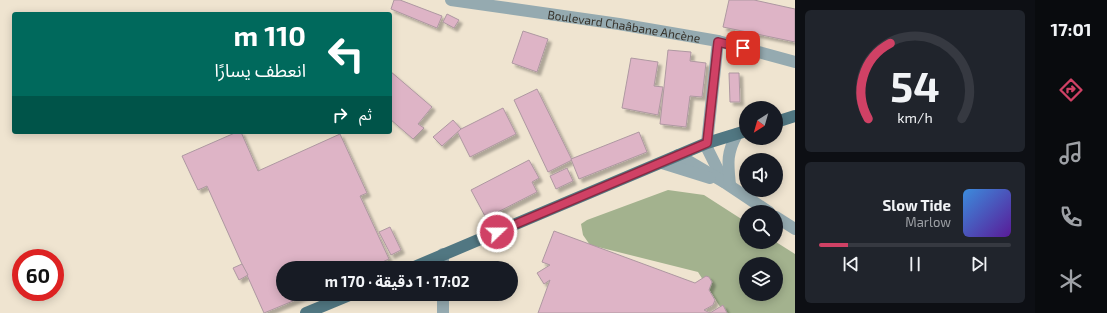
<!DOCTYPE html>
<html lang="ar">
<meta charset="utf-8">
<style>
:root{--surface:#171b24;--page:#20242c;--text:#f1f3f6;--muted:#9ea1a6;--line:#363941;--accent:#d04165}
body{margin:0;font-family:"Exo 2","Noto Sans Arabic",sans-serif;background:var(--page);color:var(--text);direction:rtl;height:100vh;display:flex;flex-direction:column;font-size:15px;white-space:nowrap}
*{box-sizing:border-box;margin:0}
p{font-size:13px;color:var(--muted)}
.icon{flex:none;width:22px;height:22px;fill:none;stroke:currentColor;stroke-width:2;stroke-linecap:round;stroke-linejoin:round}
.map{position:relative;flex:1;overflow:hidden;direction:ltr}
.panel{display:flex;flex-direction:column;gap:10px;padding:10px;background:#0d0f14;width:240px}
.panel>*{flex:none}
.banner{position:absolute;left:12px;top:12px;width:380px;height:122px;border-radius:4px;box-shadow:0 2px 10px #0003;direction:rtl;background:#00695c;color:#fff;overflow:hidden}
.needle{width:26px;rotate:217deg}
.fabs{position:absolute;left:739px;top:101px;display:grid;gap:8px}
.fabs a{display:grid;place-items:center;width:44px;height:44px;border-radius:50%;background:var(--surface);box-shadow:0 2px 10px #0003;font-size:20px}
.speed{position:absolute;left:12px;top:249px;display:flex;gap:8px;font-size:20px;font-weight:700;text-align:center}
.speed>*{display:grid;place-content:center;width:52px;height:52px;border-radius:50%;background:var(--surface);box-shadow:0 2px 10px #0003;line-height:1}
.speed .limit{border:6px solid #d22;background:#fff;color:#111}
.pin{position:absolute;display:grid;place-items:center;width:34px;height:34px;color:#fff;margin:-17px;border-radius:8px;box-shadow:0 2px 6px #0006}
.me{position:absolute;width:44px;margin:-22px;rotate:68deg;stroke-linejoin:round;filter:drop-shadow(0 0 3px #0008)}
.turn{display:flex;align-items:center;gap:14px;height:84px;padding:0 20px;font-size:18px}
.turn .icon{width:52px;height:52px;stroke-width:2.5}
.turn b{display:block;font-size:28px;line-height:34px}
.then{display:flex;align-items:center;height:38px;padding:0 20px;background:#0003;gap:8px;font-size:15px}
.panel .tile{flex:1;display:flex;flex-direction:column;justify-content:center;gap:6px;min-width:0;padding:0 14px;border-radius:6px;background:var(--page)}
.panel .dial{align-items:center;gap:0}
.dial svg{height:104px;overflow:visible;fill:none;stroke:var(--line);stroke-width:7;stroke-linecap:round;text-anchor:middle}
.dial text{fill:var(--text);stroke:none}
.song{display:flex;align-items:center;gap:12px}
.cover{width:48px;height:48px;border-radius:6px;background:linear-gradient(135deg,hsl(210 70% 55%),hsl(270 70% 35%))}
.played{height:4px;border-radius:2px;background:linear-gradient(90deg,var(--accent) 15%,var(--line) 15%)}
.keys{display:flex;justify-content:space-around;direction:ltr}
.trip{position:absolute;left:276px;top:261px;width:242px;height:40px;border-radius:20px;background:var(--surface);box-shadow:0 2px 10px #0003;font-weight:700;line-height:40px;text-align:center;direction:rtl}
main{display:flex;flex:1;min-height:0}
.dock{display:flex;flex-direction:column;width:72px;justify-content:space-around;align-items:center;background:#090b0e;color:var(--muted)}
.dock .icon{width:28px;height:28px}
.dock .active{color:var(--accent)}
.dock b{font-size:18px;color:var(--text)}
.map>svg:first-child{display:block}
.forest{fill:#a3b28e;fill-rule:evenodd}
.building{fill:#deb4c6;stroke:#ae98a1;filter:url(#shadow)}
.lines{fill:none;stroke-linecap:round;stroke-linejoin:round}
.minor{stroke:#95aab0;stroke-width:12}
.major{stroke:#517782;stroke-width:12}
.route-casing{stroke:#872a42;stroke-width:10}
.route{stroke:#d04165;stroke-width:7}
.labels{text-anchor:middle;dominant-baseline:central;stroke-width:3.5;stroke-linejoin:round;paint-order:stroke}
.street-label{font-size:12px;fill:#36322a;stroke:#fff}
</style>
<main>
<nav class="dock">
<b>17:01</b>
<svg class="icon active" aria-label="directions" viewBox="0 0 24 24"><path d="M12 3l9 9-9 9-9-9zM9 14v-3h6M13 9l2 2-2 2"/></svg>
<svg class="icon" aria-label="music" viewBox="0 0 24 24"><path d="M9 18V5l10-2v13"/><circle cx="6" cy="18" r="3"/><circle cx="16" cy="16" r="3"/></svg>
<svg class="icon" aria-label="phone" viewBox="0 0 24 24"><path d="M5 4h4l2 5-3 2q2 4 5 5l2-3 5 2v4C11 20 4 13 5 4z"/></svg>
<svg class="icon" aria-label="climate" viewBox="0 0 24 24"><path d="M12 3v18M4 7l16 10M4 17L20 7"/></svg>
</nav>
<section class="panel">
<div class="tile dial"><svg viewBox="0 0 100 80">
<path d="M14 69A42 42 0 1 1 86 69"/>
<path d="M14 69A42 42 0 0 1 31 11" stroke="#d04165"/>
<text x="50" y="56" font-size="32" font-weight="700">54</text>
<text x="50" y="72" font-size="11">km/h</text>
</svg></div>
<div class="tile">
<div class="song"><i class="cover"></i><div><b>Slow Tide</b><p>Marlow</p></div></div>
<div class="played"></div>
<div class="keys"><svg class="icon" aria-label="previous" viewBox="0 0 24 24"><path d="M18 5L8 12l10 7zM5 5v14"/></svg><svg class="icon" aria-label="pause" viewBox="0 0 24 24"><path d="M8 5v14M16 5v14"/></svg><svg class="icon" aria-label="next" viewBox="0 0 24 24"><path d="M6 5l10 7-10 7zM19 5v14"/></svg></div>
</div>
</section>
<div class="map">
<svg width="795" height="313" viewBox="0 0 795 313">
<defs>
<filter id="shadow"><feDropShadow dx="3.5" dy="3.5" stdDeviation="1" flood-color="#0004"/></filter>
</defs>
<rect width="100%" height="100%" fill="#efe4d0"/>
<path class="forest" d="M 668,190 L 704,195 L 746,222 L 746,242 L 776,242 L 795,254 L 795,313 L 724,313 L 698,272 L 590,245 L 583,235 L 581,224 L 587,220 ZM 746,264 L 776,264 L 776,294 L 746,294 Z"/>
<g class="building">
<polygon points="394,0 400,0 442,16 437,28 391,9"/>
<polygon points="729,0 754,0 795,9 795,42 723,27"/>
<polygon points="447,14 459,20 454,28 443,22"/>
<polygon points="523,31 548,39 537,72 512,63"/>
<polygon points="668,50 691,52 690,61 706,63 702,97 690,96 686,127 660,124"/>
<polygon points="631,58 658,62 654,86 663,87 658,115 622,108"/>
<polygon points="390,71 432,107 418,124 424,128 413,139 390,119"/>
<polygon points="729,73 739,73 740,102 730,102"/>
<polygon points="537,89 572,160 548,172 514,100"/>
<polygon points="503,108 516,134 470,157 457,131"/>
<polygon points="453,120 461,129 442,146 433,137"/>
<polygon points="237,132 241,132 258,171 340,134 367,193 360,196 389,259 369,268 283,268 283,294 310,294 264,313 207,186 198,190 182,156"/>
<polygon points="639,132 647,152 579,179 571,159"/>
<polygon points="529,160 539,178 532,182 537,192 486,218 471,190"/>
<polygon points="567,168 573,181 556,189 550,176"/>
<polygon points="390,227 401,250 391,255 379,232"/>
<polygon points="554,231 695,283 706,276 709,277 712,282 709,290 715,300 713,305 704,310 710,313 723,305 727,313 538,313 550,280 544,284 537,273 550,265 542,262"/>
<polygon points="242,264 248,275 239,280 233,268"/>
</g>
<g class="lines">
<g class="minor">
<path id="s1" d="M 451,0 L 619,24 L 718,41 L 795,62"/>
<polyline points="718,41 707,143 708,150 724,182"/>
<polyline points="678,155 724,182 769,212"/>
<polyline points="662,163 710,178"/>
<path d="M 730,185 C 728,164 726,154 737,134"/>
<polyline points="776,217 795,229"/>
<polyline points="443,254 443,268"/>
<polyline points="443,294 443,313"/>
</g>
<g class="major">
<polyline points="776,122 795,116"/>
<polyline points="412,268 707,143 746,131"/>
<polyline points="306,313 352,294"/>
</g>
</g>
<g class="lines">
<defs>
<polyline id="route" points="497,232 707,143 718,42 743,48"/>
</defs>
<use href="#route" class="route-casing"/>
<use href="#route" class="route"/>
</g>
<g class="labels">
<g class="street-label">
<text stroke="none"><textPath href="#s1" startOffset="175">Boulevard Chaâbane Ahcène</textPath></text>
</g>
</g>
</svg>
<div class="fabs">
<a><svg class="needle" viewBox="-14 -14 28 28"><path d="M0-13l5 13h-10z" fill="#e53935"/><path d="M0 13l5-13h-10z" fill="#9ea1a6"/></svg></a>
<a><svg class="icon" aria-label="sound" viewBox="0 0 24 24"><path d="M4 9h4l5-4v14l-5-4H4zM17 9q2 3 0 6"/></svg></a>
<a><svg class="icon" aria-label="search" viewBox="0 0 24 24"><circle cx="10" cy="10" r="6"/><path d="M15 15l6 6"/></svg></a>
<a><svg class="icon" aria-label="layers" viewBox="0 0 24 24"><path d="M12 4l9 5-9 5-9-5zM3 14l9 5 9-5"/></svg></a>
</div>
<div class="speed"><div class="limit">60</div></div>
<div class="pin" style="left:743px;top:48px;background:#d93025"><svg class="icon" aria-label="arrive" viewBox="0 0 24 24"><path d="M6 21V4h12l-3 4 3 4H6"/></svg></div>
<svg class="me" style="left:497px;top:232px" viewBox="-20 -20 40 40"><circle r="17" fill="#d04165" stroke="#fff" stroke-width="3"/><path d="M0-11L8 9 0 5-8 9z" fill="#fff"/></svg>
<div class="trip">17:02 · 1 دقيقة · 170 m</div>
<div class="banner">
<div class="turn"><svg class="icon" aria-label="left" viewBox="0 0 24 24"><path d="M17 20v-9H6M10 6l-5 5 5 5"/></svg><div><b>110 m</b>انعطف يسارًا</div></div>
<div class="then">ثم<svg class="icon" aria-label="right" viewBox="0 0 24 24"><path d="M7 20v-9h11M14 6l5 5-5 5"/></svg></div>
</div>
</div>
</main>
